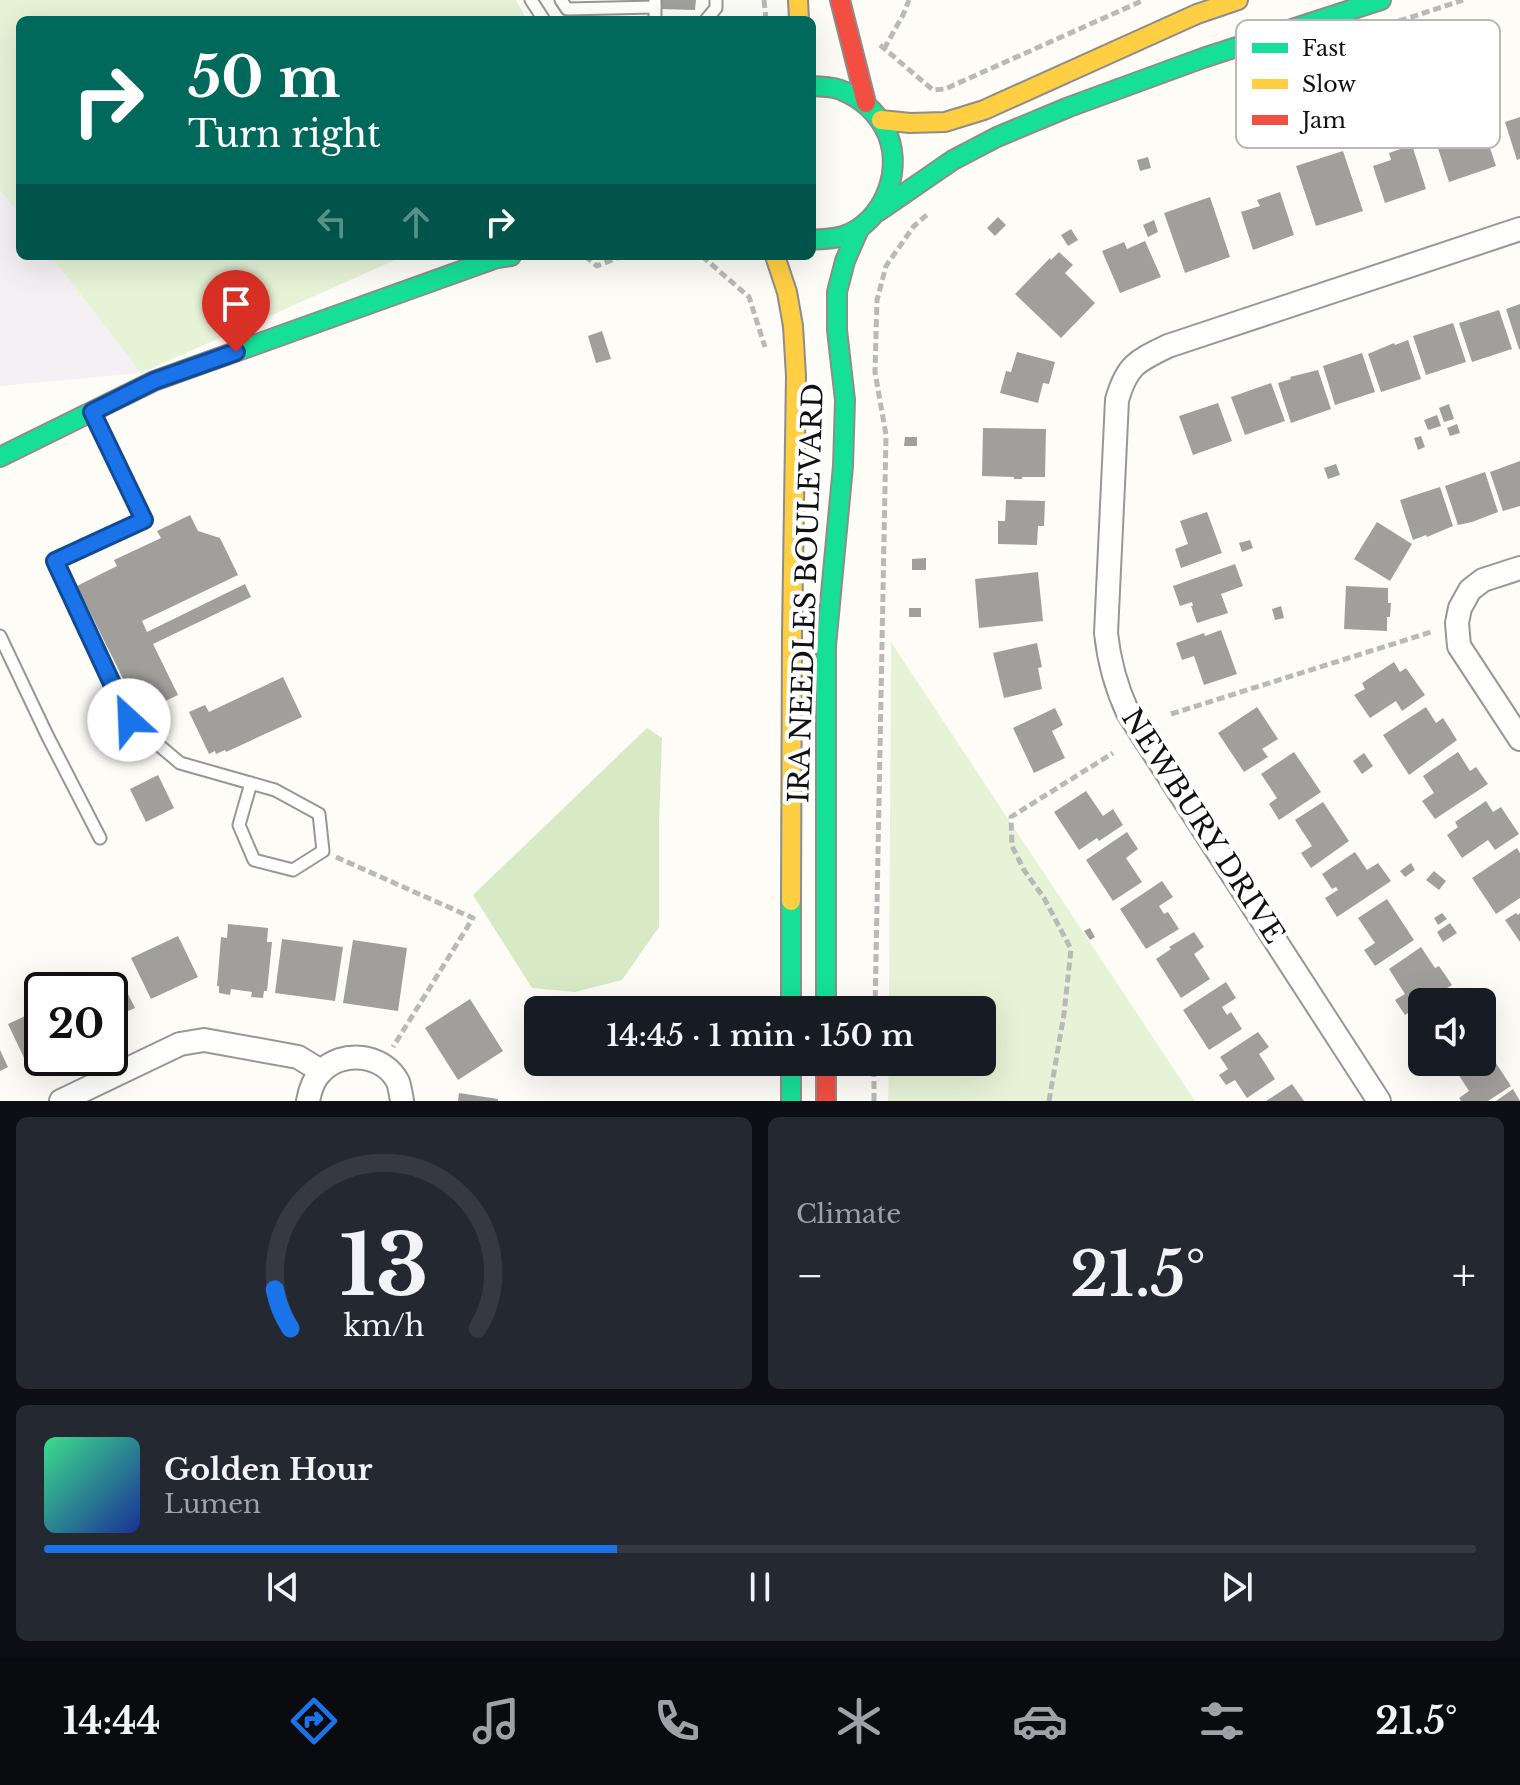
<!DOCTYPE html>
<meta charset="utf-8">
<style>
:root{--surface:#171b24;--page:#242831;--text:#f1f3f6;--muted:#9ea1a6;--line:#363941;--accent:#1a73e8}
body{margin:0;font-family:"Libre Baskerville",serif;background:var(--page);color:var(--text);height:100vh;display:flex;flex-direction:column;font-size:30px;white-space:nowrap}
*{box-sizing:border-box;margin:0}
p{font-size:26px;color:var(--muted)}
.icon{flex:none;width:44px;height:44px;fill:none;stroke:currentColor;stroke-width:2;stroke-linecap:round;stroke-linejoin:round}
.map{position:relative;height:1101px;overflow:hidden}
.panel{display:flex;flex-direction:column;gap:16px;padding:16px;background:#0d0f14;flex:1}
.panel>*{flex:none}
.hud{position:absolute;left:16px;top:16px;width:800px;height:244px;border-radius:12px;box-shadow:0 8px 32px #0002;background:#00695c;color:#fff;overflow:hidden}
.fabs{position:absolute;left:1408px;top:988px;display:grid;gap:16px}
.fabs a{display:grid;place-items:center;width:88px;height:88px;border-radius:12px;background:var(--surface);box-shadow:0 8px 32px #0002;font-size:40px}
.speed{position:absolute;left:24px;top:972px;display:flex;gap:16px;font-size:40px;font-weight:700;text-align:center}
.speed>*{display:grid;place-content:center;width:104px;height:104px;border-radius:50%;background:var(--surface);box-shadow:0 8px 32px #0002;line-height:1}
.speed .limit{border:4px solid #111;border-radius:12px;background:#fff;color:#111}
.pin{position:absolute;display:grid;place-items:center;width:68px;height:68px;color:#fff;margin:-82px -34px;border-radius:50% 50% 50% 0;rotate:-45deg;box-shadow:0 0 8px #0007}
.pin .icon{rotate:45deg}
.me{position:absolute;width:88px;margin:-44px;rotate:335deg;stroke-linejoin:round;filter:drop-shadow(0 0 6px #0008)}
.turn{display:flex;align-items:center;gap:28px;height:168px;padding:0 40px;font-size:36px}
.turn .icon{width:104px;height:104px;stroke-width:2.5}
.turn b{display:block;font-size:56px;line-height:68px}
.lanes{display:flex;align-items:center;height:76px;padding:0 40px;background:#0003;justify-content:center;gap:40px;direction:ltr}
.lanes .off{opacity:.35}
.big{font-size:60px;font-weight:600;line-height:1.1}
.panel .card{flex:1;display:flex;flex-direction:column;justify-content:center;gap:12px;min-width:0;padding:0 28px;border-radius:12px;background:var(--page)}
.panel .dial{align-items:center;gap:0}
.dial svg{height:208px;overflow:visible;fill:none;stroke:var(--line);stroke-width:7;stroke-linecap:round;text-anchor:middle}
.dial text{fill:var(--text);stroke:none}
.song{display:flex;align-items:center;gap:24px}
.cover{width:96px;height:96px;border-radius:12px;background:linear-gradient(135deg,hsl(150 70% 55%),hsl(230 70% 35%))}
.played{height:8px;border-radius:4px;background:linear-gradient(90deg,var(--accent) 40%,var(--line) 40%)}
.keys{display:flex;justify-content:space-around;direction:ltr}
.heat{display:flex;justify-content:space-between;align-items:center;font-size:44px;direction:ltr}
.panel .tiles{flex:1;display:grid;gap:16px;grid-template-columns:1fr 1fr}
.card:last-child{grid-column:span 2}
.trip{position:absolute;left:524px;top:996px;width:472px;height:80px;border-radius:12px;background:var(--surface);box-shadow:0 8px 32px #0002;font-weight:600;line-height:80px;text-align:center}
.dock{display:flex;height:128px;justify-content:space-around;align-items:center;background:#090b0e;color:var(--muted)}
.dock .icon{width:56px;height:56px}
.dock .on{color:var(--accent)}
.dock b{font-size:36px;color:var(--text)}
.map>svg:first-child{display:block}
.industrial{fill:#f5f0f3}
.green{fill:#e7f3d7}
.forest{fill:#d8eac5}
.building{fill:#a19f9c}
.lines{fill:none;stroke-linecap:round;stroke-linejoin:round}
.lane-casing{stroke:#979795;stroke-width:15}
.street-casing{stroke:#979795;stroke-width:26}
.fast-casing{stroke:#8e8d8b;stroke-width:22}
.slow-casing{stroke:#8e8d8b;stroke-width:22}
.jam-casing{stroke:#8e8d8b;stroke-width:22}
.path{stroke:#b9b9b8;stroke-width:5;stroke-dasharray:8 4;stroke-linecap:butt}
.lane{stroke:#fffffe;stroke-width:11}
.street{stroke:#fffffe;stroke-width:22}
.fast{stroke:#16e098;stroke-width:18}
.slow{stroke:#ffcf43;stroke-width:18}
.jam{stroke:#f24e42;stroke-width:18}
.route-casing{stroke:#114b97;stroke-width:20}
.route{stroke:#1a73e8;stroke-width:14}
.labels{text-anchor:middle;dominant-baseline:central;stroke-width:8;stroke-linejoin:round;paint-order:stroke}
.street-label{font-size:28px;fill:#111;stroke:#fff}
.key{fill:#fff;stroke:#b8b8b8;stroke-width:2}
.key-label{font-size:22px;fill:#111}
</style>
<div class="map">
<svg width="1520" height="1101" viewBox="0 0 1520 1101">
<rect width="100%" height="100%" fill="#fdfcf7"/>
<polygon class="industrial" points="0,190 20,216 20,256 51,256 141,373 0,386"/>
<g class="green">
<polygon points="0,0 516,0 527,20 20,20 20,216 0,190"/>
<polygon points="51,256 404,256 141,373"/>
<polygon points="891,642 1195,1101 888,1101 889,1062 982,1062 982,1010 889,1010"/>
</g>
<polygon class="forest" points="647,728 662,738 659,823 659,927 622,980 575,992 532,988 473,895"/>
<g class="building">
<polygon points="661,0 696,0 695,10 661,9"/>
<polygon points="1476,106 1496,166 1449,182 1429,121"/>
<polygon points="1520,117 1520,159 1517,160 1505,122"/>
<polygon points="1412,145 1426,189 1385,203 1373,166 1391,160 1389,153"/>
<polygon points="1343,151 1363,211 1316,226 1296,166"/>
<polygon points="1148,157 1151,168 1140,171 1137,160"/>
<polygon points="1280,192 1294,235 1253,250 1241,212 1260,206 1257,200"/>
<polygon points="1210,197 1230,257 1185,273 1164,213"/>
<polygon points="998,217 1006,225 995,236 987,228"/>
<polygon points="1154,220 1158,232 1148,237 1143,225"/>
<polygon points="1071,229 1078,240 1068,246 1061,235"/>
<polygon points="1145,241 1161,277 1120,293 1102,251 1124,242 1127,249"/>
<polygon points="1059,252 1073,265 1065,273 1095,303 1061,338 1015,294 1050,258 1051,260"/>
<polygon points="1520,304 1520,349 1519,349 1506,309"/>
<polygon points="1499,310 1512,349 1472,362 1459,323"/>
<polygon points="1453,323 1466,362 1426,375 1413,336"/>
<polygon points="602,331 611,359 596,363 588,336"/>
<polygon points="1408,340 1421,379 1381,392 1368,354 1394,343 1395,345"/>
<polygon points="1017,352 1055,362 1049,384 1043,383 1038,403 1000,393 1006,371 1011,372"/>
<polygon points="1362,353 1375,392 1335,405 1323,366"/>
<polygon points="1318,370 1331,409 1291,423 1278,383 1291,379 1290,377"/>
<polygon points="1271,383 1285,421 1245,435 1231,397"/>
<polygon points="1218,403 1232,441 1193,455 1179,416"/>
<polygon points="1449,404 1454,419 1444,422 1439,408"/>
<polygon points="1437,415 1441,426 1428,430 1424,420"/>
<polygon points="1457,424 1460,433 1450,436 1447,428"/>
<polygon points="983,428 1046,429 1045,477 1022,477 1022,479 1014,479 1014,477 982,476"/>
<polygon points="1421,436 1425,447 1418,450 1414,438"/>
<polygon points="905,437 917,437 917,446 904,446"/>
<polygon points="1520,461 1520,506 1503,511 1490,472"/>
<polygon points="1336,464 1340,475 1328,479 1324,468"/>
<polygon points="1485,472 1498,512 1472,522 1458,525 1445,486"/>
<polygon points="1440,487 1453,526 1427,537 1426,535 1413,540 1400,500"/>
<polygon points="1006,500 1045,501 1044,526 1038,526 1037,545 998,544 998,521 1005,521"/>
<polygon points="1207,512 1222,553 1181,568 1175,549 1188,544 1180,521"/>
<polygon points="190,515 198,531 220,538 238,575 142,621 147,632 245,584 251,597 153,644 178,695 140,713 77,586 117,566 114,560 161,538 157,531"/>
<polygon points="1377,522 1412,544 1390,581 1354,559"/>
<polygon points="1250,540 1253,548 1242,552 1239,543"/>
<polygon points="926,558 926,570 912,570 912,559"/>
<polygon points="1235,564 1243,586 1221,594 1228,613 1197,623 1191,606 1193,606 1192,602 1180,606 1173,586"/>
<polygon points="1038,572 1043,621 979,628 975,579"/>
<polygon points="1346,586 1388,588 1388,603 1391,603 1390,617 1387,617 1387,631 1344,629"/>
<polygon points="1281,606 1284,618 1275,620 1272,609"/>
<rect x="909" y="608" width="12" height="9"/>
<polygon points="1221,630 1237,674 1204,685 1194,656 1182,660 1176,643 1204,633 1205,636"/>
<polygon points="1037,643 1042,667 1038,668 1042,689 1004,698 993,653"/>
<polygon points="1394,662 1400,672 1406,668 1425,695 1402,711 1396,701 1370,718 1354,695 1365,689 1362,683"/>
<polygon points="283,677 302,717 226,752 225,750 216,754 215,751 209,754 189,712 205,705 209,712"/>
<polygon points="1257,707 1278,739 1262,749 1268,757 1244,772 1218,733"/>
<polygon points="1426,707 1436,723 1443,718 1457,740 1409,775 1383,735"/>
<polygon points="1055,708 1063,725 1052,731 1065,758 1034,773 1013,728"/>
<polygon points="1294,752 1321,792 1279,820 1269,804 1277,798 1261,774"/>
<polygon points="1458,752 1470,771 1476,767 1488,784 1435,819 1422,801 1434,793 1423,776"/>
<polygon points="1364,753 1373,766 1362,774 1353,761"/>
<polygon points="158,775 174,808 146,822 130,789"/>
<polygon points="1086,791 1103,816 1113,809 1123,825 1099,841 1097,838 1079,850 1054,812"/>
<polygon points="1486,801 1493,812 1501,807 1519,834 1495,850 1488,840 1462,858 1447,835 1458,827 1455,822"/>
<polygon points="1323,802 1349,841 1311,868 1301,853 1312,846 1295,820"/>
<polygon points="1127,832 1138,849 1126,858 1142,882 1113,901 1086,860"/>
<polygon points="1517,848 1520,853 1520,898 1496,914 1472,878"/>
<polygon points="1355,852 1367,870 1378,863 1391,881 1337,917 1325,898 1338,890 1336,887 1332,889 1322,874"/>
<polygon points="1411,863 1415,870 1405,877 1400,871"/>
<polygon points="1434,871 1446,881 1439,890 1426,880"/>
<polygon points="1162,881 1173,897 1159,906 1164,914 1168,912 1179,929 1146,949 1120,909"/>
<polygon points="1387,899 1414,940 1375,966 1364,950 1375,943 1358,918"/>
<polygon points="1442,913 1447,919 1438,925 1434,918"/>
<polygon points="1516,913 1518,915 1520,913 1520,942 1505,920"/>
<polygon points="1450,923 1457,933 1443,942 1437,932"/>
<polygon points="228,924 268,928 267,942 272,942 267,991 264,991 263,998 251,997 252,992 231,989 230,995 219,993 219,986 217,986 221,937 227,938"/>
<polygon points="1090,928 1095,937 1090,940 1084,931"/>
<polygon points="1194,932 1204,947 1194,954 1210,979 1181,998 1156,959 1171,949 1169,947"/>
<polygon points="178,936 198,977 151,999 131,958"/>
<polygon points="282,939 343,947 335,1001 275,993"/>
<polygon points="353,940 407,948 398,1011 343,1003"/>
<polygon points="1421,947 1435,968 1439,966 1452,985 1425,1002 1422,1002 1422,1004 1405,1015 1395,1000 1405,994 1389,969"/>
<polygon points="117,972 135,1008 110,1019 110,990 79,990"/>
<polygon points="1226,982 1236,998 1222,1007 1227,1015 1231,1012 1242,1029 1209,1050 1183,1010"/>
<polygon points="470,999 503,1051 458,1080 425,1028"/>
<polygon points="42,1008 42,1052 25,1060 8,1024"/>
<polygon points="1258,1032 1269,1047 1259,1054 1275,1079 1247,1098 1235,1080 1226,1085 1219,1075 1228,1069 1220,1057"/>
<polygon points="1484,1045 1511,1086 1488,1101 1461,1101 1459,1098 1469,1091 1453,1066 1459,1062 1482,1062 1482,1046"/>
<polygon points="0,1050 8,1067 0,1071"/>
<polygon points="1292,1084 1304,1101 1266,1101"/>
<polygon points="1513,1089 1520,1101 1496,1101"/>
<polygon points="459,1093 498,1099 498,1101 458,1101"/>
</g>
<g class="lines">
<defs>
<g id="lane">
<polyline points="531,0 544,20"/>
<polyline points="561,0 567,9 655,7"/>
<polyline points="655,1 655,20"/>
<polyline points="706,20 716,8 716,0"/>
<polyline points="92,412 144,520 55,561 129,720 180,763 275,790 319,814 323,851 293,870 254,860 239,825 251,783"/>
<polyline points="0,636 47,735 100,838"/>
</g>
<g id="street">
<polyline points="1520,568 1483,580 1470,590 1460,608 1457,623 1459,646 1520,739"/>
<polyline points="61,1101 180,1044 204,1040 298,1057 321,1071"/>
<path d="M 308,1101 C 310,1090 313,1080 321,1072 C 342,1049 384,1054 398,1082 C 400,1088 401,1095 402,1101"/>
<path d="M 1379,1101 L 1128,713 C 1116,687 1109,662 1106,633 L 1117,400 C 1127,365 1137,361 1168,346 L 1520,229"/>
</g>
<g id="fast">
<path d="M 812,86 C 822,87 834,86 843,91 C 860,98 875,111 884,127 C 906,166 885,222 843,236 C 834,239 822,239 812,240"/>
<polyline points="879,211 953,160 997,137 1069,107 1203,58 1381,0"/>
<polyline points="0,457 154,381 497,258 511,256"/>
<polyline points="791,1010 791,901"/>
<polyline points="826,1010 826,646 843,466 845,400 837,330 837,292 845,261 859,229"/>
<polyline points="791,1062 791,1101"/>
</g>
<g id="slow">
<polyline points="798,0 799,20"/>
<polyline points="881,120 910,123 945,122 984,110 1197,14 1238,0"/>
<polyline points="775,256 787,292 793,326 796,376 792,635 791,901"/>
</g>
<g id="jam">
<polyline points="840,0 866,103"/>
<polyline points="826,1062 826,1101"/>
</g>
</defs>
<use href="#lane" class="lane-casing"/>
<use href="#street" class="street-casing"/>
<use href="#fast" class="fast-casing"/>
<use href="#slow" class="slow-casing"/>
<use href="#jam" class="jam-casing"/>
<g class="path">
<polyline points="764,0 766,20"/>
<polyline points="1399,21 1463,0"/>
<polyline points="880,45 933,90 945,89 1144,0"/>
<polyline points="884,49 903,15 909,0"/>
<polyline points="585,256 597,266 622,256"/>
<polyline points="702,256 749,297 765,347"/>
<polyline points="1171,714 1431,632"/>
<polyline points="336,857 473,918 393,1047"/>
<polyline points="875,1010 886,435 875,372 877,300 886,266 914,226 929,213"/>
<polyline points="874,1101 874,1062"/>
<polyline points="1049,1101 1064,1014 1071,949 1044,898 1024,870 1012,846 1011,817 1113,753"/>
</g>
<use href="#lane" class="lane"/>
<use href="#street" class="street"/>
<use href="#fast" class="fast"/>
<use href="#slow" class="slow"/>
<use href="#jam" class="jam"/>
</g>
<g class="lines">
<defs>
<polyline id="route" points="129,720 55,561 144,520 92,412 154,381 236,352"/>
</defs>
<use href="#route" class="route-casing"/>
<use href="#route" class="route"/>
</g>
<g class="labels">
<g class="street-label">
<text transform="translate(806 593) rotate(-88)">IRA NEEDLES BOULEVARD</text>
<text transform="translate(1203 826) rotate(57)">NEWBURY DRIVE</text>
</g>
</g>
<rect x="1236" y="20" width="264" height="128" rx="12" class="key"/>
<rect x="1252" y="43" width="36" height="10" fill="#16e098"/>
<rect x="1252" y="79" width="36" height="10" fill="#ffcf43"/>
<rect x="1252" y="115" width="36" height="10" fill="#f24e42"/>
<g class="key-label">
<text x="1302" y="56">Fast</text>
<text x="1302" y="92">Slow</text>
<text x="1302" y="128">Jam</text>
</g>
</svg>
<div class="fabs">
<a><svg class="icon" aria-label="sound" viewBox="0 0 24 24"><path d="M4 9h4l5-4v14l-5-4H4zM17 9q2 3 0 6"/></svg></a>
</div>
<div class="speed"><div class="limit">20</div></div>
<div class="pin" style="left:236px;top:352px;background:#d93025"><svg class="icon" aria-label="arrive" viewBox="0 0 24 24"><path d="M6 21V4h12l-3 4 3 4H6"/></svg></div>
<svg class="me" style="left:129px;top:720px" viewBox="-20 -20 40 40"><circle r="19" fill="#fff"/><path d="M0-13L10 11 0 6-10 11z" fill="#1a73e8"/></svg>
<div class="trip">14:45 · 1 min · 150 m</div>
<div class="hud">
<div class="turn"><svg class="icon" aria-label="right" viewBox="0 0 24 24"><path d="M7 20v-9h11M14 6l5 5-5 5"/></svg><div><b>50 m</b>Turn right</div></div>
<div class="lanes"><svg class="icon off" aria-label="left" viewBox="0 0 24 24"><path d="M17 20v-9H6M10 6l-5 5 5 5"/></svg><svg class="icon off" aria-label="ahead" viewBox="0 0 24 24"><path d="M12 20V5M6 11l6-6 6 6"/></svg><svg class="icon" aria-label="right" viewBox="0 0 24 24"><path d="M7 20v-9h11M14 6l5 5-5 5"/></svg></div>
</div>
</div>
<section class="panel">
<div class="tiles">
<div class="card dial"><svg viewBox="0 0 100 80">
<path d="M14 69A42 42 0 1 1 86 69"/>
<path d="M14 69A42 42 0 0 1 8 54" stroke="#1a73e8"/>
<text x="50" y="56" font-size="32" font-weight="700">13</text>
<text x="50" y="72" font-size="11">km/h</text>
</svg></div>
<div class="card"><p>Climate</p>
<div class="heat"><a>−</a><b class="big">21.5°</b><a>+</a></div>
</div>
<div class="card">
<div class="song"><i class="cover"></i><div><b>Golden Hour</b><p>Lumen</p></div></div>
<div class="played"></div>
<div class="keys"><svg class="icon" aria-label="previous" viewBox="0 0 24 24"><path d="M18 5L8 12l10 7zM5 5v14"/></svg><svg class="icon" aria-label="pause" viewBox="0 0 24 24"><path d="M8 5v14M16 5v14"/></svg><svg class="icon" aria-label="next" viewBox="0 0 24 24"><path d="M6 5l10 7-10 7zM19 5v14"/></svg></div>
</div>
</div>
</section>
<nav class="dock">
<b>14:44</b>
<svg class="icon on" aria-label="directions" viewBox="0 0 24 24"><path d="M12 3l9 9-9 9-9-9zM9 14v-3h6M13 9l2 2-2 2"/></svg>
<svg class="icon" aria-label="music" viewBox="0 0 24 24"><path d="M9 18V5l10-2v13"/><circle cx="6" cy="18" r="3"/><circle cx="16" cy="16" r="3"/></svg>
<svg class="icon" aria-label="phone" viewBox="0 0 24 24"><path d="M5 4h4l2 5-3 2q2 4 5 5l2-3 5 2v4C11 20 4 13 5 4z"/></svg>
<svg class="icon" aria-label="climate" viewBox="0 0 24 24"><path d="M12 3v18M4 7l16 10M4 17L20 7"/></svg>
<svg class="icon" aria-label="car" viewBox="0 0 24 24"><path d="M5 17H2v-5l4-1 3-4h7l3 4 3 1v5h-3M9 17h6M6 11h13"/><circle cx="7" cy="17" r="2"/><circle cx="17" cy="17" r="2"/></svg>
<svg class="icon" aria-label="filters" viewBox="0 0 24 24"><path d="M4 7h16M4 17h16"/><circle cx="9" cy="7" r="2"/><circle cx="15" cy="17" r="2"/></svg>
<b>21.5°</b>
</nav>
